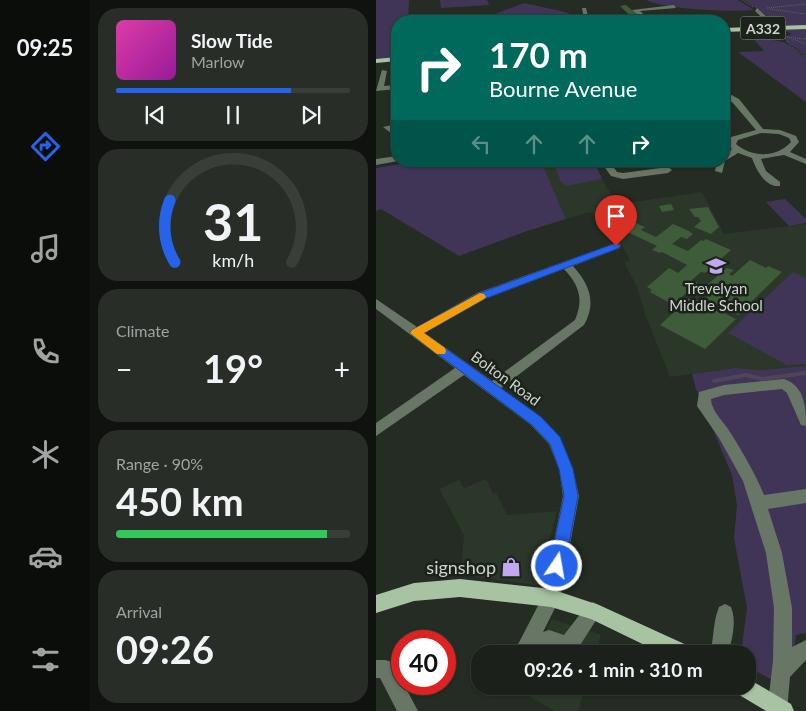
<!DOCTYPE html>
<meta charset="utf-8">
<style>
:root{--surface:#1b211a;--page:#282e27;--text:#f1f3f6;--muted:#a0a3a2;--line:#393e39;--accent:#2563eb}
body{margin:0;font-family:Lato,sans-serif;background:var(--page);color:var(--text);height:100vh;display:flex;flex-direction:column;font-size:19px;white-space:nowrap}
*{box-sizing:border-box;margin:0}
p{font-size:16px;color:var(--muted)}
.icon{flex:none;width:28px;height:28px;fill:none;stroke:currentColor;stroke-width:2;stroke-linecap:round;stroke-linejoin:round}
.map{position:relative;flex:1;overflow:hidden}
.details{display:flex;flex-direction:column;gap:8px;padding:8px;background:#0f120e;width:286px}
.details>*{flex:none}
.banner{position:absolute;left:15px;top:15px;width:339px;height:152px;border-radius:20px;box-shadow:0 1px 4px #0004,0 0 0 1px var(--line);background:#00695c;color:#fff;overflow:hidden}
.speed{position:absolute;left:15px;top:630px;display:flex;gap:10px;font-size:25px;font-weight:700;text-align:center}
.speed>*{display:grid;place-content:center;width:65px;height:65px;border-radius:50%;background:var(--surface);box-shadow:0 1px 4px #0004,0 0 0 1px var(--line);line-height:1}
.speed .limit{border:8px solid #d22;background:#fff;color:#111}
.pin{position:absolute;display:grid;place-items:center;width:42px;height:42px;color:#fff;margin:-51px -21px;border-radius:50% 50% 50% 0;rotate:-45deg;box-shadow:0 0 5px #0007}
.pin .icon{rotate:45deg}
.me{position:absolute;width:55px;margin:-28px;rotate:12deg;stroke-linejoin:round;filter:drop-shadow(0 0 4px #0008)}
.turn{display:flex;align-items:center;gap:18px;height:105px;padding:0 15px;font-size:22px}
.turn .icon{width:65px;height:65px;stroke-width:2.5}
.turn b{display:block;font-size:35px;line-height:42px}
.lanes{display:flex;align-items:center;height:48px;padding:0 15px;background:#0003;justify-content:center;gap:25px;direction:ltr}
.lanes .off{opacity:.35}
.big{font-size:38px;font-weight:700;line-height:1.1}
.details .widget{flex:1;display:flex;flex-direction:column;justify-content:center;gap:8px;min-width:0;padding:0 18px;border-radius:20px;background:var(--page)}
.details .dial{align-items:center;gap:0}
.dial svg{height:130px;overflow:visible;fill:none;stroke:var(--line);stroke-width:7;stroke-linecap:round;text-anchor:middle}
.dial text{fill:var(--text);stroke:none}
.song{display:flex;align-items:center;gap:15px}
.cover{width:60px;height:60px;border-radius:8px;background:linear-gradient(135deg,hsl(320 70% 55%),hsl(300 70% 35%))}
.played{height:5px;border-radius:2px;background:linear-gradient(90deg,var(--accent) 75%,var(--line) 75%)}
.keys{display:flex;justify-content:space-around;direction:ltr}
.heat{display:flex;justify-content:space-between;align-items:center;font-size:28px;direction:ltr}
.charge{height:8px;border-radius:4px;background:linear-gradient(90deg,#34c759 90%,var(--line) 0)}
.trip{position:absolute;left:95px;top:645px;width:285px;height:50px;border-radius:20px;background:var(--surface);box-shadow:0 1px 4px #0004,0 0 0 1px var(--line);font-weight:700;line-height:50px;text-align:center}
main{display:flex;flex:1;min-height:0}
.tab-bar{display:flex;flex-direction:column;width:90px;justify-content:space-around;align-items:center;background:#0b0d0a;color:var(--muted)}
.tab-bar .icon{width:35px;height:35px}
.tab-bar .active{color:var(--accent)}
.tab-bar b{font-size:22px;color:var(--text)}
.map>svg:first-child{display:block}
.built{fill:#2b3729}
.green{fill:#403557}
.lines{fill:none;stroke-linecap:round;stroke-linejoin:round}
.stream{stroke:#4e455a;stroke-width:4}
.building{fill:#3e5c39}
.path{stroke:#5f665e;stroke-width:1;stroke-dasharray:1 1;stroke-linecap:butt}
.minor{fill:#687666;fill-rule:evenodd}
.major{fill:#a7c3a2;fill-rule:evenodd}
.route{fill:#2563eb;stroke:#184099}
.slow{fill:#f59e0b}
.labels{text-anchor:middle;dominant-baseline:central;stroke-width:5;stroke-linejoin:round;paint-order:stroke}
.shield{fill:#1b2219;stroke:#999f98;stroke-width:1}
.shield-label{font-size:14px;font-weight:bold;fill:#cfd4ce}
.poi-label{font-size:15px;fill:#cfd4ce;stroke:#1b2219}
.street-label{font-size:15px;fill:#cfd4ce;stroke:#1b2219}
.near-poi-label{font-size:18px;fill:#cfd4ce;stroke:#1b2219;text-anchor:end}
</style>
<main>
<nav class="tab-bar">
<b>09:25</b>
<svg class="icon active" aria-label="directions" viewBox="0 0 24 24"><path d="M12 3l9 9-9 9-9-9zM9 14v-3h6M13 9l2 2-2 2"/></svg>
<svg class="icon" aria-label="music" viewBox="0 0 24 24"><path d="M9 18V5l10-2v13"/><circle cx="6" cy="18" r="3"/><circle cx="16" cy="16" r="3"/></svg>
<svg class="icon" aria-label="phone" viewBox="0 0 24 24"><path d="M5 4h4l2 5-3 2q2 4 5 5l2-3 5 2v4C11 20 4 13 5 4z"/></svg>
<svg class="icon" aria-label="climate" viewBox="0 0 24 24"><path d="M12 3v18M4 7l16 10M4 17L20 7"/></svg>
<svg class="icon" aria-label="car" viewBox="0 0 24 24"><path d="M5 17H2v-5l4-1 3-4h7l3 4 3 1v5h-3M9 17h6M6 11h13"/><circle cx="7" cy="17" r="2"/><circle cx="17" cy="17" r="2"/></svg>
<svg class="icon" aria-label="filters" viewBox="0 0 24 24"><path d="M4 7h16M4 17h16"/><circle cx="9" cy="7" r="2"/><circle cx="15" cy="17" r="2"/></svg>
</nav>
<section class="details">
<div class="widget">
<div class="song"><i class="cover"></i><div><b>Slow Tide</b><p>Marlow</p></div></div>
<div class="played"></div>
<div class="keys"><svg class="icon" aria-label="previous" viewBox="0 0 24 24"><path d="M18 5L8 12l10 7zM5 5v14"/></svg><svg class="icon" aria-label="pause" viewBox="0 0 24 24"><path d="M8 5v14M16 5v14"/></svg><svg class="icon" aria-label="next" viewBox="0 0 24 24"><path d="M6 5l10 7-10 7zM19 5v14"/></svg></div>
</div>
<div class="widget dial"><svg viewBox="0 0 100 80">
<path d="M14 69A42 42 0 1 1 86 69"/>
<path d="M14 69A42 42 0 0 1 11 31" stroke="#2563eb"/>
<text x="50" y="56" font-size="32" font-weight="700">31</text>
<text x="50" y="72" font-size="11">km/h</text>
</svg></div>
<div class="widget"><p>Climate</p>
<div class="heat"><a>−</a><b class="big">19°</b><a>+</a></div>
</div>
<div class="widget"><p>Range · 90%</p><b class="big">450 km</b><div class="charge"></div></div>
<div class="widget"><p>Arrival</p><b class="big">09:26</b></div>
</section>
<div class="map">
<svg width="430" height="711" viewBox="0 0 430 711">
<rect width="100%" height="100%" fill="#242c23"/>
<g class="built">
<polygon points="165,161 177,161 184,180 190,185 226,179 238,199 244,204 326,192 348,234 430,224 430,366 383,370 360,368 294,377 269,314 261,287 248,262 254,260 246,246 239,240 241,239 214,212 190,219"/>
<polygon points="110,479 117,493 120,492 131,515 181,511 163,582 160,585 85,575 88,535 63,489 83,480 88,488"/>
<polygon points="176,619 225,635 219,654 159,654"/>
<polygon points="143,686 209,686 202,711 179,711 141,689"/>
</g>
<g class="green">
<polygon points="0,0 33,0 32,21 21,21 21,58 0,60"/>
<polygon points="64,0 111,0 113,5 65,8"/>
<path d="M 270,0 L 362,0 L 378,10 C 353,12 292,10 270,0 Z"/>
<polygon points="368,0 430,0 430,26 405,26 397,24 393,17"/>
<polygon points="148,3 194,13 176,21 101,21"/>
<polygon points="430,28 430,55 411,42 408,37 416,34 407,30"/>
<path d="M 374,35 C 385,40 400,39 410,43 C 416,47 422,53 430,57 L 430,102 L 362,52 L 388,51 Z"/>
<polygon points="44,161 165,161 190,219 151,231 83,256 5,209 0,211 0,168"/>
<polygon points="177,161 218,161 226,179 190,186 184,180"/>
<polygon points="409,199 430,219 430,223 413,226 390,202"/>
<polygon points="417,272 430,278 430,364 411,365 352,333"/>
<polygon points="430,366 430,633 420,635 417,655 407,686 371,666 371,654 365,654 371,608 358,538 361,505 356,475 320,389 316,374 360,368 383,370"/>
</g>
<g class="lines">
<polyline class="stream" points="338,381 370,375 386,379 430,373"/>
</g>
<g class="building">
<polygon points="250,5 268,21 260,21 244,6"/>
<polygon points="254,17 256,19 222,21 222,20"/>
<polygon points="295,204 298,210 286,212 283,206"/>
<polygon points="332,207 343,227 335,234 318,227 325,221 322,217 319,217 313,209"/>
<polygon points="256,221 269,227 265,230 280,237 297,224 313,231 317,234 311,239 305,237 296,244 312,251 325,240 327,241 330,239 355,250 329,273 325,272 316,280 322,283 300,302 295,299 292,302 274,292 276,290 271,287 293,268 302,273 311,265 286,252 284,253 276,250 281,246 245,229"/>
<polygon points="374,260 390,268 392,266 406,272 362,315 329,298 335,293 326,289 351,268 358,270 353,274 356,276"/>
<polygon points="312,299 322,300 360,319 329,349 284,325"/>
</g>
<g class="lines">
<g class="path">
<polyline points="366,0 377,7"/>
<polyline points="391,8 430,4"/>
<polyline points="394,9 430,14"/>
<polyline points="409,37 430,39"/>
<polyline points="408,38 417,48 430,56"/>
<polyline points="417,39 430,44"/>
</g>
<g class="minor">
<polygon points="298,5 300,8 264,11 275,21 269,21 256,10"/>
<polygon points="206,8 210,8 212,16 202,21 195,21 207,14"/>
<polygon points="381,8 406,30 406,32 400,36 381,37 381,35 400,31 379,11"/>
<polygon points="6,70 11,71 8,86 21,85 21,89 0,91"/>
<path d="M 348,91 L 363,99 L 387,129 L 404,130 L 420,136 L 423,142 L 414,152 L 430,159 L 430,164 L 408,155 L 385,159 L 390,171 L 404,182 L 404,186 C 390,188 380,170 376,158 L 362,153 L 349,161 L 346,173 L 339,171 L 341,161 L 348,161 L 348,156 L 356,149 L 352,145 L 355,137 L 380,130 L 357,103 L 348,96 ZM 385,133 L 403,134 L 413,138 L 415,142 C 400,158 377,158 360,144 L 362,140 Z"/>
<polygon points="21,124 21,128 17,129 19,131 15,133 7,127"/>
<polygon points="21,156 22,161 0,165 0,159"/>
<polygon points="224,161 233,161 241,172 247,173 292,167 296,170 292,173 247,179 235,176"/>
<path d="M 240,243 L 244,244 L 244,248 L 197,266 C 213,284 221,302 208,325 L 125,388 L 165,417 L 184,437 L 197,469 L 203,496 L 184,598 L 167,632 L 173,630 L 188,635 L 211,605 L 217,602 L 223,605 L 226,611 L 199,653 L 188,654 L 178,650 L 176,654 L 157,654 L 161,644 L 156,654 L 137,654 L 167,596 L 187,496 L 183,469 L 173,444 L 155,425 L 88,375 L 0,436 L 0,423 L 79,368 L 0,309 L 0,299 L 41,327 L 101,293 ZM 188,269 C 203,285 208,299 199,320 L 116,381 L 49,333 L 109,299 Z"/>
<path d="M 408,379 C 429,386 430,408 430,426 L 425,425 L 411,393 L 406,389 L 348,395 L 335,399 C 335,411 348,422 354,432 C 367,453 379,473 388,495 L 430,489 L 430,503 L 392,509 L 406,553 L 416,608 L 416,647 L 430,640 L 430,660 L 414,677 L 411,711 L 391,711 L 397,661 L 398,608 L 390,553 L 367,481 L 343,438 L 321,406 L 323,392 L 348,385 Z"/>
<path d="M 349,604 L 355,607 C 361,621 356,640 352,654 L 334,654 C 338,638 337,621 343,607 Z"/>
<polygon points="0,660 9,660 16,662 42,711 21,711 4,678 0,678"/>
</g>
<g class="major">
<polygon points="430,25 430,29 348,32 348,28"/>
<polygon points="21,57 21,61 0,63 0,59"/>
<polygon points="84,579 175,589 223,605 315,647 317,654 287,654 215,619 175,607 84,597 38,601 0,613 0,595 38,583"/>
<polygon points="371,678 415,704 418,711 390,711 360,693 357,686 371,686"/>
</g>
</g>
<polygon class="route" points="240,243 245,246 243,248 108,299 48,333 165,417 184,437 197,469 202,496 189,566 187,572 181,574 176,572 173,566 188,496 183,469 174,444 156,425 34,333 36,330 101,294"/>
<polygon class="slow" points="104,293 108,294 110,297 108,299 48,333 69,348 70,351 69,354 61,354 34,333 36,330"/>
<defs>
<symbol id="school-bare" viewBox="-9 -9 18 18"><path d="M0-5L7-2L0 1L-7-2ZM-4 1L0 2.5L4 1V4Q0 6-4 4Z" fill="#c1a8f3" stroke="#1b2219" stroke-width="2.5" paint-order="stroke"/></symbol>
<symbol id="shop-bare" viewBox="-9 -9 18 18"><path d="M-5-2.5h2.3a2.7 3.5 0 0 1 5.4 0H5L5.5 6h-11ZM-1.5-2.5h3a1.5 2.3 0 0 0-3 0Z" fill="#c1a8f3" stroke="#1b2219" stroke-width="2.5" paint-order="stroke"/></symbol>
</defs>
<g fill-rule="evenodd">
<use href="#school-bare" x="326" y="252" width="28" height="28"/>
<use href="#shop-bare" x="121" y="553" width="28" height="28"/>
</g>
<g class="labels">
<rect class="shield" x="364.5" y="16.5" width="45" height="23" rx="4"/>
<g class="shield-label">
<text x="387" y="28">A332</text>
</g>
<g class="poi-label">
<text x="340" y="288">Trevelyan<tspan x="340" dy="17">Middle School</tspan></text>
</g>
<g class="street-label">
<text transform="translate(130 378) rotate(36)">Bolton Road</text>
</g>
<g class="near-poi-label">
<text x="120" y="567">signshop</text>
</g>
</g>
</svg>
<div class="speed"><div class="limit">40</div></div>
<div class="pin" style="left:240px;top:246px;background:#d93025"><svg class="icon" aria-label="arrive" viewBox="0 0 24 24"><path d="M6 21V4h12l-3 4 3 4H6"/></svg></div>
<svg class="me" style="left:181px;top:566px" viewBox="-20 -20 40 40"><circle r="17" fill="#2563eb" stroke="#fff" stroke-width="3"/><path d="M0-11L8 9 0 5-8 9z" fill="#fff"/></svg>
<div class="trip">09:26 · 1 min · 310 m</div>
<div class="banner">
<div class="turn"><svg class="icon" aria-label="right" viewBox="0 0 24 24"><path d="M7 20v-9h11M14 6l5 5-5 5"/></svg><div><b>170 m</b>Bourne Avenue</div></div>
<div class="lanes"><svg class="icon off" aria-label="left" viewBox="0 0 24 24"><path d="M17 20v-9H6M10 6l-5 5 5 5"/></svg><svg class="icon off" aria-label="ahead" viewBox="0 0 24 24"><path d="M12 20V5M6 11l6-6 6 6"/></svg><svg class="icon off" aria-label="ahead" viewBox="0 0 24 24"><path d="M12 20V5M6 11l6-6 6 6"/></svg><svg class="icon" aria-label="right" viewBox="0 0 24 24"><path d="M7 20v-9h11M14 6l5 5-5 5"/></svg></div>
</div>
</div>
</main>
